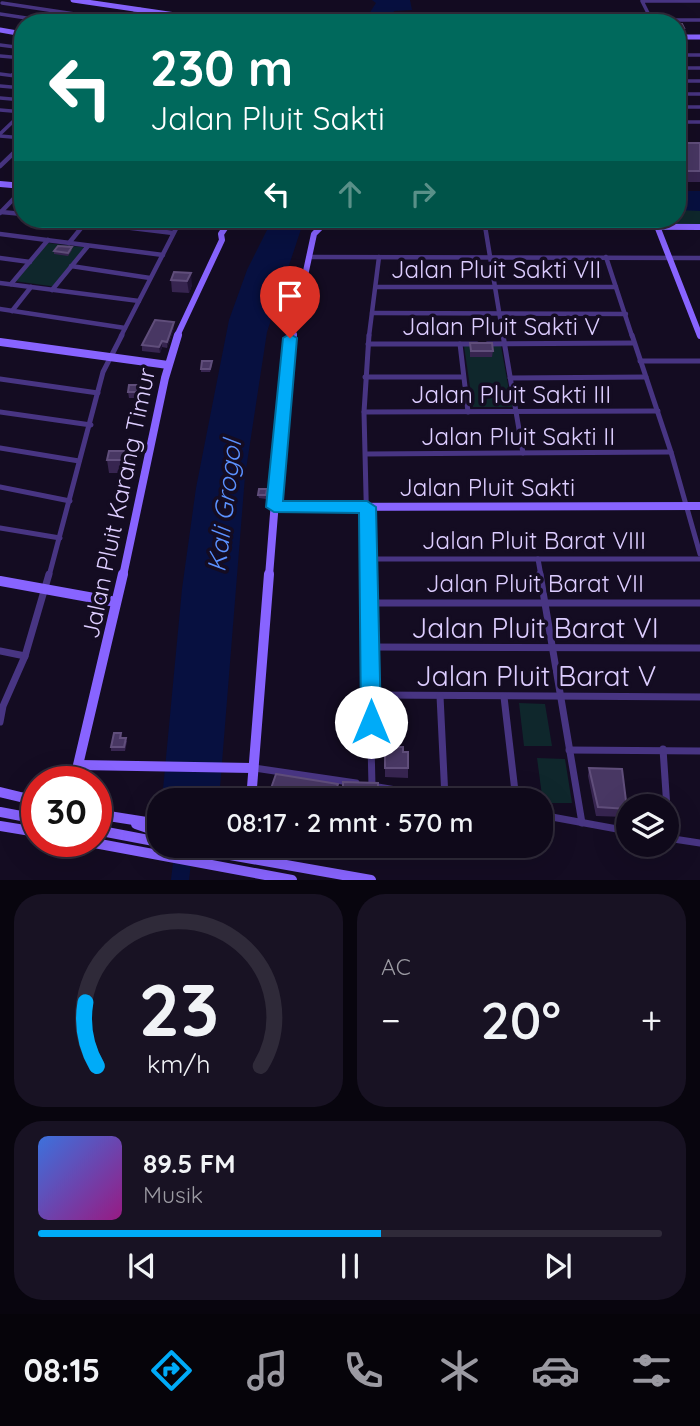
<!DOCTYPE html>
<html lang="id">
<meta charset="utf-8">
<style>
:root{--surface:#0f091a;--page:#181223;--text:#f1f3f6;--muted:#9b9aa2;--line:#2f2a39;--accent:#00abf8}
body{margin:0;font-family:Quicksand,sans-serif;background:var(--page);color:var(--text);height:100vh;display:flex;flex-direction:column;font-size:26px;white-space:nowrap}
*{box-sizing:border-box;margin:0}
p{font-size:23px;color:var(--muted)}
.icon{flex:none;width:38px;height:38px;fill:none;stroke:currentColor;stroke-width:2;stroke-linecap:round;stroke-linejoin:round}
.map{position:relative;height:880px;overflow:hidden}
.drawer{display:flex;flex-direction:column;gap:14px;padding:14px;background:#08050e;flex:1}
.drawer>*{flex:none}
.guide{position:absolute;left:14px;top:14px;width:672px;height:214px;border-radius:28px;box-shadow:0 7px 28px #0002,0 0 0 2px var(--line);background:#00695c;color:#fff;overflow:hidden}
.controls{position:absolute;left:616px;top:794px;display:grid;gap:14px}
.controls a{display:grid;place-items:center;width:63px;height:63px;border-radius:50%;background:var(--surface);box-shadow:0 7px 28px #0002,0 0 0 2px var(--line);font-size:35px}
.speed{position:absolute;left:21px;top:766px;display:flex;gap:14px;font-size:35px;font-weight:700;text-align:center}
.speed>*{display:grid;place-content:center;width:91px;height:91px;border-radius:50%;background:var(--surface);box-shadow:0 7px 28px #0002,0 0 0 2px var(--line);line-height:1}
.speed .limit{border:10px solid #d22;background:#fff;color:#111}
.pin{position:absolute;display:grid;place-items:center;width:60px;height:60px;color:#fff;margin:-72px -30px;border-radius:50% 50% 50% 0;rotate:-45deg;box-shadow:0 0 7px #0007}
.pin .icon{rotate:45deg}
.me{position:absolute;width:77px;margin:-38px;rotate:0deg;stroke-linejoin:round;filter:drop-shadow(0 0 5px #0008)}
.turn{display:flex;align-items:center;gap:24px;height:147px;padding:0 21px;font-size:32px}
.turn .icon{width:91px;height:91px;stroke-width:2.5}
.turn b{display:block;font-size:49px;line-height:60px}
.lanes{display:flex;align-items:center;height:66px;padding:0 21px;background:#0003;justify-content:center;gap:35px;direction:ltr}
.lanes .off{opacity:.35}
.big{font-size:52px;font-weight:600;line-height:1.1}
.drawer .widget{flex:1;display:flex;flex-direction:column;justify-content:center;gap:10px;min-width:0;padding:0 24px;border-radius:28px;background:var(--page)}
.drawer .dial{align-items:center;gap:0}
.dial svg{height:182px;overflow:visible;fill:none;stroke:var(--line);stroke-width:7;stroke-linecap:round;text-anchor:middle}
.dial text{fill:var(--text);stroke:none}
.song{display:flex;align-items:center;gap:21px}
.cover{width:84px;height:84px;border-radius:10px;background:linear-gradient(135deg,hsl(220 70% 55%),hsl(310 70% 35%))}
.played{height:7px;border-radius:4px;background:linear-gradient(90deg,var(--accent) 55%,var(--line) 55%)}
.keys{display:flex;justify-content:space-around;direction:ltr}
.heat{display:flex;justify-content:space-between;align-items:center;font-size:38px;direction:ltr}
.drawer .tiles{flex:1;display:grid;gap:14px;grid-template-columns:1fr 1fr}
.widget:last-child{grid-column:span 2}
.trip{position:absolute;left:147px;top:788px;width:406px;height:70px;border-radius:28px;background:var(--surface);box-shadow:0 7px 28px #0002,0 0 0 2px var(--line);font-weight:600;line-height:70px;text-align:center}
.menu{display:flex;height:112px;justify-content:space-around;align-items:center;background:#06040a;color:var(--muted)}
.menu .icon{width:49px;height:49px}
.menu .current{color:var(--accent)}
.menu b{font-size:32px;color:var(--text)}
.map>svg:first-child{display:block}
.green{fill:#0f272c}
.water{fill:#071040}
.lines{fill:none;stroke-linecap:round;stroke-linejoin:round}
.river{fill:#071040;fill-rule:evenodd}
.street-far3{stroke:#483583;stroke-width:3.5}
.street-far2{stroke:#483583;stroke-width:4.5}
.street-far1{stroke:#483583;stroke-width:5}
.street{stroke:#483583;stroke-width:7}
.secondary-far3{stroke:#8864ff;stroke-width:5}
.secondary-far2{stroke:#8864ff;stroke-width:6}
.secondary-far1{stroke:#8864ff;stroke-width:8}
.secondary{stroke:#8864ff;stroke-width:10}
.wall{fill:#372550}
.shaded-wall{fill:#211336}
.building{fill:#483763;stroke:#604e7b;stroke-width:2}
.route{fill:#00abf8;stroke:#006fa1;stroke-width:2}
.labels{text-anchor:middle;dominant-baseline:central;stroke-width:7;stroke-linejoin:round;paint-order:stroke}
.street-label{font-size:24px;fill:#ddcdff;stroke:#140c22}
.water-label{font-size:26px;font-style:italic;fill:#5b91ff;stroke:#140c22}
.near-street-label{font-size:28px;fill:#ddcdff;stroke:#140c22}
</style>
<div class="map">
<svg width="700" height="880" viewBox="0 0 700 880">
<rect width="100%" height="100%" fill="#140c22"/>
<g class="green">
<polygon points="677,210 700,210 700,225 409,223 410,219 677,219"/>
<polygon points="48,243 89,248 57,287 14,281"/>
<polygon points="464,346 501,346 512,407 473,407"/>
<polygon points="519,703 545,704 552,746 524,746"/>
<polygon points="537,758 565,759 572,803 543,803"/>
</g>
<g class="water">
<polygon points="372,0 410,0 412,10 394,11 390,23 363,23 376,3"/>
<polygon points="677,191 700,191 700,211 677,210"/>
<polygon points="270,224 302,226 267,332 245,476 219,800 162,800 182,589 196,488 229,320 247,270"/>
</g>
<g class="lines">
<polygon class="river" points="175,845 193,845 189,880 171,880"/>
<g class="street-far3">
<polyline points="2,3 121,21"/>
<polyline points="0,14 59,23"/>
<polyline points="651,20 700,20"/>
<polyline points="120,23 140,9"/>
<polyline points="653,23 642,1 700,1"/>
<polyline points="0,45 23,48"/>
<polyline points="677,55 700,55"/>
<polyline points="0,56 23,58"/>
<polyline points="677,68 700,68"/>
<polyline points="0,74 23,77"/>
<polyline points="12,75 23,66"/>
<polyline points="677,81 700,81"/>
<polyline points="0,86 23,88"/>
<polyline points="677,94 700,94"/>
<polyline points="0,98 23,100"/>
<polyline points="677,107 700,107"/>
<polyline points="0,110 23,112"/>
<polyline points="677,122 700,122"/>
<polyline points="0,134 23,112"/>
<polyline points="0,136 23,138"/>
<polyline points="18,148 23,144"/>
</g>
<g class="street-far2">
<polyline points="0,166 20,147"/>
<polyline points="1,212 23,214"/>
<polyline points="0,213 23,189"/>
<polyline points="57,219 173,233"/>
<polyline points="485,226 503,336"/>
<polyline points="0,234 163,255"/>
<polyline points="69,243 86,222"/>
<polyline points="310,257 700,258"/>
<polyline points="606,257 632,336"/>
<polyline points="0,258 30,262"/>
<polyline points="71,266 150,278"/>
<polyline points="0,283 139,301"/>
<polyline points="11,284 48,240"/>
<polyline points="376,287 616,287"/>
<polyline points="52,290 88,246"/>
<polyline points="0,309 125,328"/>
<polyline points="12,311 31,287"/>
<polyline points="372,313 626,314"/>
<polyline points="121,336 181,219"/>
<polyline points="369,336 379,257"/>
</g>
<g class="street-far1">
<polyline points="503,335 523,453"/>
<polyline points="632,335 671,452 700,554"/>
<polyline points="368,344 477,344"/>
<polyline points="460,344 468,412"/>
<polyline points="487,344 634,343"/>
<polyline points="640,361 700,361"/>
<polyline points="365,377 463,377"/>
<polyline points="510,378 646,377"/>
<polyline points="0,379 98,393"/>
<polyline points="0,412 91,425"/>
<polyline points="364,412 658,411"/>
<polyline points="0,448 79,461"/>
<polyline points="366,454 671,452"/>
<polyline points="0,487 70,501"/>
<polyline points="0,528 60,538"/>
<polyline points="369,559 700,559"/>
<polyline points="538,559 541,576"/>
<polyline points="49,576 103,372 122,335"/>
<polyline points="368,576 364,412 369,335"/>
</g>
<g class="street">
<polyline points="367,574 372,786"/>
<polyline points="540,574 582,823"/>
<polyline points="370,603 700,603"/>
<polyline points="370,647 700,648"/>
<polyline points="0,651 25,656"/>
<polyline points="371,695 700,697"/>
<polyline points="440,696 445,798"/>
<polyline points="504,697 516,800"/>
<polyline points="0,722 3,706 25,656 49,574"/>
<polyline points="663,749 669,838"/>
<polyline points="569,750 700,751"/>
<polyline points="254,768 356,783"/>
<polyline points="372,786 455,800"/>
<polyline points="541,815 628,831"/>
<polyline points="667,838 700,843"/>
</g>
<g class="secondary-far3">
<polyline points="73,0 230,23"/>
<polyline points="0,30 23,34"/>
<polyline points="677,37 700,37"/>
</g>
<g class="secondary-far2">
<polyline points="0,184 23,186"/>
<polyline points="232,219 314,225 700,227"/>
<polyline points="657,226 700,336"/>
<polyline points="177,336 222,240 221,234 231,219"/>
<polyline points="292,336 314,234 323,225"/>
</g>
<g class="secondary-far1">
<polyline points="0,342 168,365"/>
<polyline points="274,507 700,506"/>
<polyline points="123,576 165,378 178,335"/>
<polyline points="269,576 286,365 293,335"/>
</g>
<g class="secondary">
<polyline points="0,581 116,602"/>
<polyline points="79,765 252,768"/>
<polyline points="74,782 123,574"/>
<polyline points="0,792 37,801"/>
<polyline points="251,800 269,574"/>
<polyline points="0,812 37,819"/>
<polyline points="96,814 159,824"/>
<polyline points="136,824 159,832"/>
<polyline points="0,826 37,832"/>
<polyline points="96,830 159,842"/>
<polyline points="89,842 292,880"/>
<polyline points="174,845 371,880"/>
<polyline points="229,845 247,847"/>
</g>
</g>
<g class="wall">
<polygon points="677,24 684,28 684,32 677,32"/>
<polygon points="677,38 685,44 684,48 677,48"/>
<polygon points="23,122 23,134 16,133 15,128"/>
<rect x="677" y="143" width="23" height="39"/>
<polygon points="196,219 191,228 182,227 182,221"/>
<polygon points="72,250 68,256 54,254 54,251"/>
<polygon points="174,272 192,285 189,293 172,292 171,280"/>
<polygon points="174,328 167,348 162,347 160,353 142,351 142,345"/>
<polygon points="470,343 493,351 492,357 470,357"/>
<polygon points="212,365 210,372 201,372 201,369"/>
<polygon points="150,385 151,391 150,398 129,398 128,392"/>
<polygon points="131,451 133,464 132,473 109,473 107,460"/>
<polygon points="267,489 266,499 259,498 258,495"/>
<polygon points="121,733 122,738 127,741 125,751 111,751 111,747"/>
<polygon points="385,747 403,752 408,768 408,778 385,777"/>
<polygon points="589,768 627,809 625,817 596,816 588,776"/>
<rect x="342" y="845" width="36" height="3"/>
</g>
<g class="shaded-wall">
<polygon points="189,18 189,23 180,23"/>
<polygon points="192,219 196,219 191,228 190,222"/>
<polygon points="191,273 192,285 189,293 187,281"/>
<polygon points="174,322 174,328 167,348 167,342"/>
<polygon points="162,341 162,347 160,353 159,347"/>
<polygon points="131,451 133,464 132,473 130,460"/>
</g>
<g class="building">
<polygon points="173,15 189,18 180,23 169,21 168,23 161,23 162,21"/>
<polygon points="677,24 682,24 684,28 677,28"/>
<polygon points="677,38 682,38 685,44 677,44"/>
<polygon points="21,122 23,122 23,129 15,128"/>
<rect x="677" y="143" width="23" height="28"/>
<polygon points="182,219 192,219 190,222 182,221"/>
<polygon points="58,246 72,247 68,253 54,251"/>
<polygon points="174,272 191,273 187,281 171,280"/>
<polygon points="155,320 174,322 167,342 162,341 159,347 142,345"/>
<polygon points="470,343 492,343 493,351 471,351"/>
<polygon points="202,361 212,361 210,369 201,369"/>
<polygon points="129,385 150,385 149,392 128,392"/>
<polygon points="109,451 131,451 130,460 107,460"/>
<polygon points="259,489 267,489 266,495 258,495"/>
<polygon points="114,733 121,733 120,738 126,738 124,747 111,747"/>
<polygon points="385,747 403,747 403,752 408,752 408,768 385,768"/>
<polygon points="589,768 622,769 627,809 598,807"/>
<polygon points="276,774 338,784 333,800 280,800 268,797"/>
<polygon points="343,782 378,783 378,800 343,800"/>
</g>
<polygon class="route" points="290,334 297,338 283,501 367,501 376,507 381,722 378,728 371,730 364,728 361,722 359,513 274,512 266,507 283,338"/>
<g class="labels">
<g class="street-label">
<text x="496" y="269">Jalan Pluit Sakti VII</text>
<text x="501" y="326">Jalan Pluit Sakti V</text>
<text x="511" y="394">Jalan Pluit Sakti III</text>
<text x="518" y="436">Jalan Pluit Sakti II</text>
<text x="487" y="487">Jalan Pluit Sakti</text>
<text transform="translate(118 503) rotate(-78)">Jalan Pluit Karang Timur</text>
<text x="534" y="540">Jalan Pluit Barat VIII</text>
<text x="535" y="583">Jalan Pluit Barat VII</text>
</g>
<g class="water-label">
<text transform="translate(224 506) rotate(-83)">Kali Grogol</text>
</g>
<g class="near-street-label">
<text x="535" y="627">Jalan Pluit Barat VI</text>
<text x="536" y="675">Jalan Pluit Barat V</text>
</g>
</g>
</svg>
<div class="controls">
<a><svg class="icon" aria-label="layers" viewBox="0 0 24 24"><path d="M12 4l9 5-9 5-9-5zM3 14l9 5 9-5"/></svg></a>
</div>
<div class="speed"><div class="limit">30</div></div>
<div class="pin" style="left:290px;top:338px;background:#d93025"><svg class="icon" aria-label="arrive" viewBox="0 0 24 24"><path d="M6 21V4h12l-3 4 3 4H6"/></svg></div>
<svg class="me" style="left:371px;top:722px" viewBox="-20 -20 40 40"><circle r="19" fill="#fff"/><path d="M0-13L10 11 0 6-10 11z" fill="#00abf8"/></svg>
<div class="trip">08:17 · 2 mnt · 570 m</div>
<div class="guide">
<div class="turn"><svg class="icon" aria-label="left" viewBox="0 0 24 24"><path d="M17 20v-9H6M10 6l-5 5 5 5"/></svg><div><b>230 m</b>Jalan Pluit Sakti</div></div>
<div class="lanes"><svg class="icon" aria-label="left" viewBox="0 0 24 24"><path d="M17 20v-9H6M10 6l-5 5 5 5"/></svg><svg class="icon off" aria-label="ahead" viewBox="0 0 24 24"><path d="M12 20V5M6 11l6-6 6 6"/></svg><svg class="icon off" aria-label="right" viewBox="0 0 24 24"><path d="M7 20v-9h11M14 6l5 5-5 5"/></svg></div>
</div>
</div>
<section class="drawer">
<div class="tiles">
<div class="widget dial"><svg viewBox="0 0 100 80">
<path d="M14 69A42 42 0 1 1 86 69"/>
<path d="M14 69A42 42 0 0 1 9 41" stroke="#00abf8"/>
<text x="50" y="56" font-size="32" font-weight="700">23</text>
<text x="50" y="72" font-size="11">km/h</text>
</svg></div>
<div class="widget"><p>AC</p>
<div class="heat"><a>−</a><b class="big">20°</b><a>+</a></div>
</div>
<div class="widget">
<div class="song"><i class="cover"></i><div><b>89.5 FM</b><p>Musik</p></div></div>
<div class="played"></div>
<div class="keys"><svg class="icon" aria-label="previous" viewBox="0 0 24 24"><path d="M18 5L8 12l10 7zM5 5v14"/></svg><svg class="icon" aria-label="pause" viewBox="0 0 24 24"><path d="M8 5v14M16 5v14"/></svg><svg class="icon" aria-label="next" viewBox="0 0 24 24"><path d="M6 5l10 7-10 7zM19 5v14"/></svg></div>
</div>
</div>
</section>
<nav class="menu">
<b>08:15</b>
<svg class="icon current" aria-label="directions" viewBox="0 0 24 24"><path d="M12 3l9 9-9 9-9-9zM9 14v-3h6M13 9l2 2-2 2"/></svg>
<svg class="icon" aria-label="music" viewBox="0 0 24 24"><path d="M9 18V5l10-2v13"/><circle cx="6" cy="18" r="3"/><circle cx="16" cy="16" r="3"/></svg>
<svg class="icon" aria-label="phone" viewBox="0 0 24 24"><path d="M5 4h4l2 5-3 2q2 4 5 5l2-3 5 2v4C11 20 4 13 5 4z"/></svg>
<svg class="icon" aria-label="climate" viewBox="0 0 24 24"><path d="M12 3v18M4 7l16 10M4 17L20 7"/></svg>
<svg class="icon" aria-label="car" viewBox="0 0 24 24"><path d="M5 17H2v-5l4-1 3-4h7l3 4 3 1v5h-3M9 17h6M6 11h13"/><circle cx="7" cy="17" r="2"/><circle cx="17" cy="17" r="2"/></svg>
<svg class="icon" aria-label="filters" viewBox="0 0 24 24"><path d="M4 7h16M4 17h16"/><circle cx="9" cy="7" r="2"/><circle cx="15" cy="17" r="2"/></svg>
</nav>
